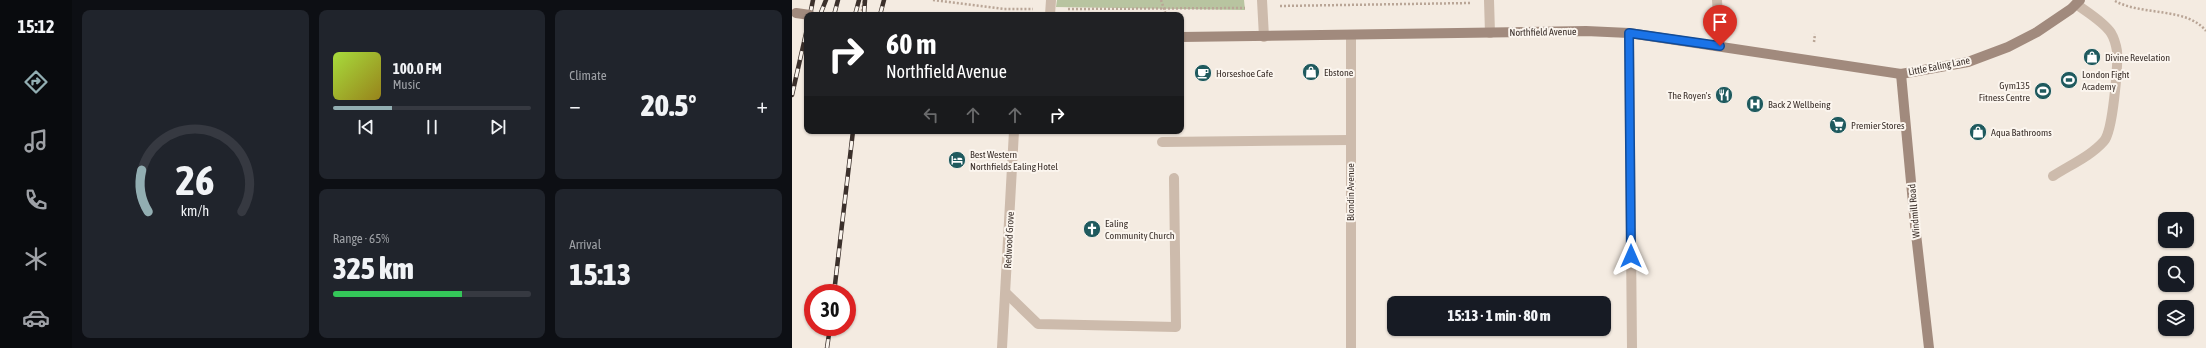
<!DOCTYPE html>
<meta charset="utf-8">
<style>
:root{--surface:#171b24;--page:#20242c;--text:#f1f3f6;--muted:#9ea1a6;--line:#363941;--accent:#92aeb2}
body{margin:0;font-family:"Asap Condensed",sans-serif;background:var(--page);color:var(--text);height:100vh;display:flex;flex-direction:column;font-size:15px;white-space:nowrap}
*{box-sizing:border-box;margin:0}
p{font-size:13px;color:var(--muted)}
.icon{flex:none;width:22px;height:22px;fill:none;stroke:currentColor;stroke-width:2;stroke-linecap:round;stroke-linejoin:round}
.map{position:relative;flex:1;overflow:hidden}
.details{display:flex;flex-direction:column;gap:10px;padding:10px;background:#0d0f14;width:720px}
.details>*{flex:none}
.banner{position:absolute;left:12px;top:12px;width:380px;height:122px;border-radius:8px;box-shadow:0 1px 3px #0004;background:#202124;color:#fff;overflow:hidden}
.controls{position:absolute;left:1366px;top:212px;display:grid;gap:8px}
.controls a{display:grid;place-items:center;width:36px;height:36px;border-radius:8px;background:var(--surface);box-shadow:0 1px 3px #0004;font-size:20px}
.speed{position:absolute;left:12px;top:284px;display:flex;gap:8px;font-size:20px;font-weight:700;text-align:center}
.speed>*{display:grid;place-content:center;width:52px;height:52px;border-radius:50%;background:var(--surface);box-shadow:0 1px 3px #0004;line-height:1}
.speed .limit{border:6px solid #d22;background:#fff;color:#111}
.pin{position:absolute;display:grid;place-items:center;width:34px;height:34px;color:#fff;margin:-41px -17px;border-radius:50% 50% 50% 0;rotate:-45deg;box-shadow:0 0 4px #0007}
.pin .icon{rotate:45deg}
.me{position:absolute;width:44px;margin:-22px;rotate:0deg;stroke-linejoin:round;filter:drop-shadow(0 0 3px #0008)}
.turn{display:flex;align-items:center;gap:14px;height:84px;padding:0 16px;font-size:18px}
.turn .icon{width:52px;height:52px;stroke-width:2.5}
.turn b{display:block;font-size:28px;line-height:34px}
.lanes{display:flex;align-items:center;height:38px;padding:0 16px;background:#0003;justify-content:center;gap:20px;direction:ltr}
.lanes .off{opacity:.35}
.big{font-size:30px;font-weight:800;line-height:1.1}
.details .card{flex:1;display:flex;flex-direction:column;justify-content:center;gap:6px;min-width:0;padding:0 14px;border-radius:8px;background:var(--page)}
.details .dial{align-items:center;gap:0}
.dial svg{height:104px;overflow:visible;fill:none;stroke:var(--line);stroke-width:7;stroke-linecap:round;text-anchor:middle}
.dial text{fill:var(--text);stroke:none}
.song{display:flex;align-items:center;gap:12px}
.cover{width:48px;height:48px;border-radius:6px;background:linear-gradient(135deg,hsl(80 70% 55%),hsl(50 70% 35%))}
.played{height:4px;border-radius:2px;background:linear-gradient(90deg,var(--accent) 30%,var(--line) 30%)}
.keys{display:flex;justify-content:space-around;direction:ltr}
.heat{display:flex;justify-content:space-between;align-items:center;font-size:22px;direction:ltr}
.charge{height:6px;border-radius:3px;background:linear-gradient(90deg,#34c759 65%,var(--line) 0)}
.details .tiles{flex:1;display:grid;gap:10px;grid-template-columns:repeat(3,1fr)}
.card:first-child{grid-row:span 2}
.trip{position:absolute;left:595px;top:296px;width:224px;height:40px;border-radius:8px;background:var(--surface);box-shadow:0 1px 3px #0004;font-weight:800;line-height:40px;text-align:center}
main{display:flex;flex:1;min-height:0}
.menu{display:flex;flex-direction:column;width:72px;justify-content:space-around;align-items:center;background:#090b0e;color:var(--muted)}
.menu .icon{width:28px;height:28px}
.menu .current{color:var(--accent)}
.menu b{font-size:18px;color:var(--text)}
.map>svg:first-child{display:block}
.green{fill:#b8c4a0}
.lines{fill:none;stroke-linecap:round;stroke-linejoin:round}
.path{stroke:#b9a596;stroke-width:2.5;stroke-dasharray:2 2;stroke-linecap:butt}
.service{stroke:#cdbbac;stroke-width:10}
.minor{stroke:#cdbbac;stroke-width:10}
.secondary{stroke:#a18a7d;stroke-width:10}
.rail-casing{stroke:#3b302b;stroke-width:4.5}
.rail{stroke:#fbf5ee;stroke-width:3;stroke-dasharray:9;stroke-linecap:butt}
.secondary-bridge{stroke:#a18a7d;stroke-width:10}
.route-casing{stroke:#114b97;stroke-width:10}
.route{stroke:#1a73e8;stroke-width:7}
.labels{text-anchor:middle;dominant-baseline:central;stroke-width:4;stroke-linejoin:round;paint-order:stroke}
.street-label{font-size:10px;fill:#3b302b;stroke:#fbf5ee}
.poi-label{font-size:10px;fill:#3b302b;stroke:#fbf5ee;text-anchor:start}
</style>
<main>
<nav class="menu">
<b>15:12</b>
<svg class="icon current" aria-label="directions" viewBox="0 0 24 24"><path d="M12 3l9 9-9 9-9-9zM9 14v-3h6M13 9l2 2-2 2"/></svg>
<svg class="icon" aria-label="music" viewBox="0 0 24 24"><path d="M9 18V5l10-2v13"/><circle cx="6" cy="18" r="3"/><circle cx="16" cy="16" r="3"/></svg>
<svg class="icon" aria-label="phone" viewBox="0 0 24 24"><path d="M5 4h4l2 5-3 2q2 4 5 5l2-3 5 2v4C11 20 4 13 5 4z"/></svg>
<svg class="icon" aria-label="climate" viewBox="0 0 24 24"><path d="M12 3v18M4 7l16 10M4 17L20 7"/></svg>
<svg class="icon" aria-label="car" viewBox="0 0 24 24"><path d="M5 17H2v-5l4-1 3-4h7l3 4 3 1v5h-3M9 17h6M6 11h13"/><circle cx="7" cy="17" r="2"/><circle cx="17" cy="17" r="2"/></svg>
</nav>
<section class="details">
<div class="tiles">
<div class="card dial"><svg viewBox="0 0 100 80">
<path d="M14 69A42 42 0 1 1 86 69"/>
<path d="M14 69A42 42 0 0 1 9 37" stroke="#92aeb2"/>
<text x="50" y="56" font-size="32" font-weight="700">26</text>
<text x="50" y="72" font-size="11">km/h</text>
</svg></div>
<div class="card">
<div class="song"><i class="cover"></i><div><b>100.0 FM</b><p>Music</p></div></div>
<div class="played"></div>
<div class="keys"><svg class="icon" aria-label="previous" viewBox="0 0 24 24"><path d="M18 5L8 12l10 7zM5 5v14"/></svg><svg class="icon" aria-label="pause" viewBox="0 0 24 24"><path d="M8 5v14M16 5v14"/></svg><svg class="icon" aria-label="next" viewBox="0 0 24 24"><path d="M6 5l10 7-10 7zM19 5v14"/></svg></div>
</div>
<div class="card"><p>Climate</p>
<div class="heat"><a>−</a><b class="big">20.5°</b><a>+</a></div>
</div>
<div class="card"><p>Range · 65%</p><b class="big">325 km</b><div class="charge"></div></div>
<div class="card"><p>Arrival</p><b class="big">15:13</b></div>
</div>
</section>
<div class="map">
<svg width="1414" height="348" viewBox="0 0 1414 348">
<rect width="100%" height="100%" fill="#f4ebe1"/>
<polygon class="green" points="265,0 452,0 453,10 264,7"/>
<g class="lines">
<g class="path">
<polyline points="141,0 212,9 241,9"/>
<polyline points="369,0 374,15"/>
<path d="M 1323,1 C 1351,16 1395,7 1414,31"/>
<polyline points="488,6 679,3"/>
<polyline points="276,9 453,8"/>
<polyline points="69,15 72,0"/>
<polyline points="1022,42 1023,34"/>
</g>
<g class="service">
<polyline points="258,15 259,0"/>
<polyline points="370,142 558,140"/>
<path d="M 1261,176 C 1278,165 1299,156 1312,141 C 1321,131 1326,66 1325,51 C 1324,45 1322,38 1319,33 C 1312,22 1295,12 1284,4"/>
<polyline points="214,293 246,324 384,327 382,178"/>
</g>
<g class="minor">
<polyline points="470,0 472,37"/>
<polyline points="697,0 698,33"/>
<polyline points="925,0 928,46"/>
<polyline points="837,33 840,348"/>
<polyline points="210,348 222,131"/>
<polyline points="559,348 559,35"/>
</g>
<g class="secondary">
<polyline points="389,37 794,31 837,33 1109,74 1176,62 1216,47 1245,32 1279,9 1288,0"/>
<polyline points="1109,74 1123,225 1137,348"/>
</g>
<defs>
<g id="rail">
<polyline points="18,15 21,0"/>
<polyline points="28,15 34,0"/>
<polyline points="42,15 46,0"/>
<polyline points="63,15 67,0"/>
<polyline points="72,15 73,0"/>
<polyline points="88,15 92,0"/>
<polyline points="0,95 15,29"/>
<polyline points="42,293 61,131"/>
<polyline points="35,348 38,327"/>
</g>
</defs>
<use href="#rail" class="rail-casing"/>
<use href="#rail" class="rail"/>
<polyline class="secondary-bridge" points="4,13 18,15"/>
</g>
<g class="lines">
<defs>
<polyline id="route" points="839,256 837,33 928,46"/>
</defs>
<use href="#route" class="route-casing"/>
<use href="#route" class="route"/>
</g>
<defs>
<symbol id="shop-disc" viewBox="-11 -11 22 22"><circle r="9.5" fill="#1f5a5e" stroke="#fbf5ee"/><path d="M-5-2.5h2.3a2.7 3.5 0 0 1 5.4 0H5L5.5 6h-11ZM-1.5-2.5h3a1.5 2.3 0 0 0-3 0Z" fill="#fff"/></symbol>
<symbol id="cafe-disc" viewBox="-11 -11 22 22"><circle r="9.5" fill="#1f5a5e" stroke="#fbf5ee"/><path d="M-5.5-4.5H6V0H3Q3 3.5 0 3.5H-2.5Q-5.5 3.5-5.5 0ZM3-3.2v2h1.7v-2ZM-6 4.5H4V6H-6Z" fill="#fff"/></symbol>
<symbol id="stadium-disc" viewBox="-11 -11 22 22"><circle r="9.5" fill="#1f5a5e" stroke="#fbf5ee"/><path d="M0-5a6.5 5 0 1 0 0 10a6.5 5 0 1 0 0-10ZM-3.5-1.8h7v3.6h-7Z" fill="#fff"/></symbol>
<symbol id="restaurant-disc" viewBox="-11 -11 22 22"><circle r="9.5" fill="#1f5a5e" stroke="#fbf5ee"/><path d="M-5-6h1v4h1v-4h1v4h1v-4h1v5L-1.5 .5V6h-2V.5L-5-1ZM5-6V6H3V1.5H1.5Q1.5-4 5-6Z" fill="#fff"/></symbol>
<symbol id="hospital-disc" viewBox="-11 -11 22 22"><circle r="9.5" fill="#1f5a5e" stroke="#fbf5ee"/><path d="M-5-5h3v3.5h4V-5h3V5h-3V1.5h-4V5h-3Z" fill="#fff"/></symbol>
<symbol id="supermarket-disc" viewBox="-11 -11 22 22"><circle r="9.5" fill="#1f5a5e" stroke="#fbf5ee"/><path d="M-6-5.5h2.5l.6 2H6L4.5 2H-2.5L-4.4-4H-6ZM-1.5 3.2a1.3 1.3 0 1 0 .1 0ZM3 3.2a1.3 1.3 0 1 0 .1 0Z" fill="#fff"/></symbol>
<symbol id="hotel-disc" viewBox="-11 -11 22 22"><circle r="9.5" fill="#1f5a5e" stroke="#fbf5ee"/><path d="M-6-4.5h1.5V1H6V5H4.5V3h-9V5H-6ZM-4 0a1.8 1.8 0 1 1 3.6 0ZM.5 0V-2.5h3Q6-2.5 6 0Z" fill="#fff"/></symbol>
<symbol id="church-disc" viewBox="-11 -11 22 22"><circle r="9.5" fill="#1f5a5e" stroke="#fbf5ee"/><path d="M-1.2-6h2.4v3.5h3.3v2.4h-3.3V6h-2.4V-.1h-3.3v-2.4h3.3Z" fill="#fff"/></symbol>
</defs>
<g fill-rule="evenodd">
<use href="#shop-disc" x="1290" y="47" width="20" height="20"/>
<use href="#shop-disc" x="509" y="62" width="20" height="20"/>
<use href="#cafe-disc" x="401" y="63" width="20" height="20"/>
<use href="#stadium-disc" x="1267" y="70" width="20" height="20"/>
<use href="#stadium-disc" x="1241" y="81" width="20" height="20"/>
<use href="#restaurant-disc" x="922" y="85" width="20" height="20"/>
<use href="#hospital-disc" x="953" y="94" width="20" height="20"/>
<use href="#supermarket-disc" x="1036" y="115" width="20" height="20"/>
<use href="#shop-disc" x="1176" y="122" width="20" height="20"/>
<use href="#hotel-disc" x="155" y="150" width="20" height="20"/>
<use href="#church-disc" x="290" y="219" width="20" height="20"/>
</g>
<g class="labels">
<g class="street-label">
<text transform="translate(751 32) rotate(-1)">Northfield Avenue</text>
<text transform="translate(1147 66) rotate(-11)">Little Ealing Lane</text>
<text transform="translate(558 192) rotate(-90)">Blondin Avenue</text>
<text transform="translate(1122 211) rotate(-95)">Windmill Road</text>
<text transform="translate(217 240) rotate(-87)">Redwood Grove</text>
</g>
<g class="poi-label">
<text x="1313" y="57">Divine Revelation</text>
<text x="532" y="72">Ebstone</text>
<text x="424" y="73">Horseshoe Cafe</text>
<text x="1290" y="74">London Fight<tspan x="1290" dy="12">Academy</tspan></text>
<text x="1238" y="85" text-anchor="end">Gym135<tspan x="1238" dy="12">Fitness Centre</tspan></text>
<text x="919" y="95" text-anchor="end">The Royen's</text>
<text x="976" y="104">Back 2 Wellbeing</text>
<text x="1059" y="125">Premier Stores</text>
<text x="1199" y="132">Aqua Bathrooms</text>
<text x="178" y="154">Best Western<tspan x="178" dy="12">Northfields Ealing Hotel</tspan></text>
<text x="313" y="223">Ealing<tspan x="313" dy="12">Community Church</tspan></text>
</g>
</g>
</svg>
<div class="controls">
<a><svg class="icon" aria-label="sound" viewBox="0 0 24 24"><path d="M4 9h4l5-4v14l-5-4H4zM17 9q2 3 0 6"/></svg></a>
<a><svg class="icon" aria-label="search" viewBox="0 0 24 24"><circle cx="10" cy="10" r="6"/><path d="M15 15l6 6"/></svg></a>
<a><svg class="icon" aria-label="layers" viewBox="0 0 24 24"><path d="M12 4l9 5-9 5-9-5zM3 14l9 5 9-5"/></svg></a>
</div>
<div class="speed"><div class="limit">30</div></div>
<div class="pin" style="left:928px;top:46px;background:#d93025"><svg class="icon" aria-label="arrive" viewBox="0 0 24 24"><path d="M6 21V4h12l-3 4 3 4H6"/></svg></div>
<svg class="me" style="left:839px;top:256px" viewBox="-20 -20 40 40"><path d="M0-17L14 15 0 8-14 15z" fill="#1a73e8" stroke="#fff" stroke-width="4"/></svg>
<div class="trip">15:13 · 1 min · 80 m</div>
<div class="banner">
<div class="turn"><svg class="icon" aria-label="right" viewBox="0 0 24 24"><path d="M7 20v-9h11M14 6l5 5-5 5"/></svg><div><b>60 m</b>Northfield Avenue</div></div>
<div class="lanes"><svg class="icon off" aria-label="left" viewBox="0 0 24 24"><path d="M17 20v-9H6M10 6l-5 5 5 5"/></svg><svg class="icon off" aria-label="ahead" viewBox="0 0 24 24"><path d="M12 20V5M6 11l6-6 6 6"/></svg><svg class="icon off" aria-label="ahead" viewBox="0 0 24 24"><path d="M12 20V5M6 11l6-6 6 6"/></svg><svg class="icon" aria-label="right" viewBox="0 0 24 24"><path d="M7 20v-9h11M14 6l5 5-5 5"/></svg></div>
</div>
</div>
</main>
